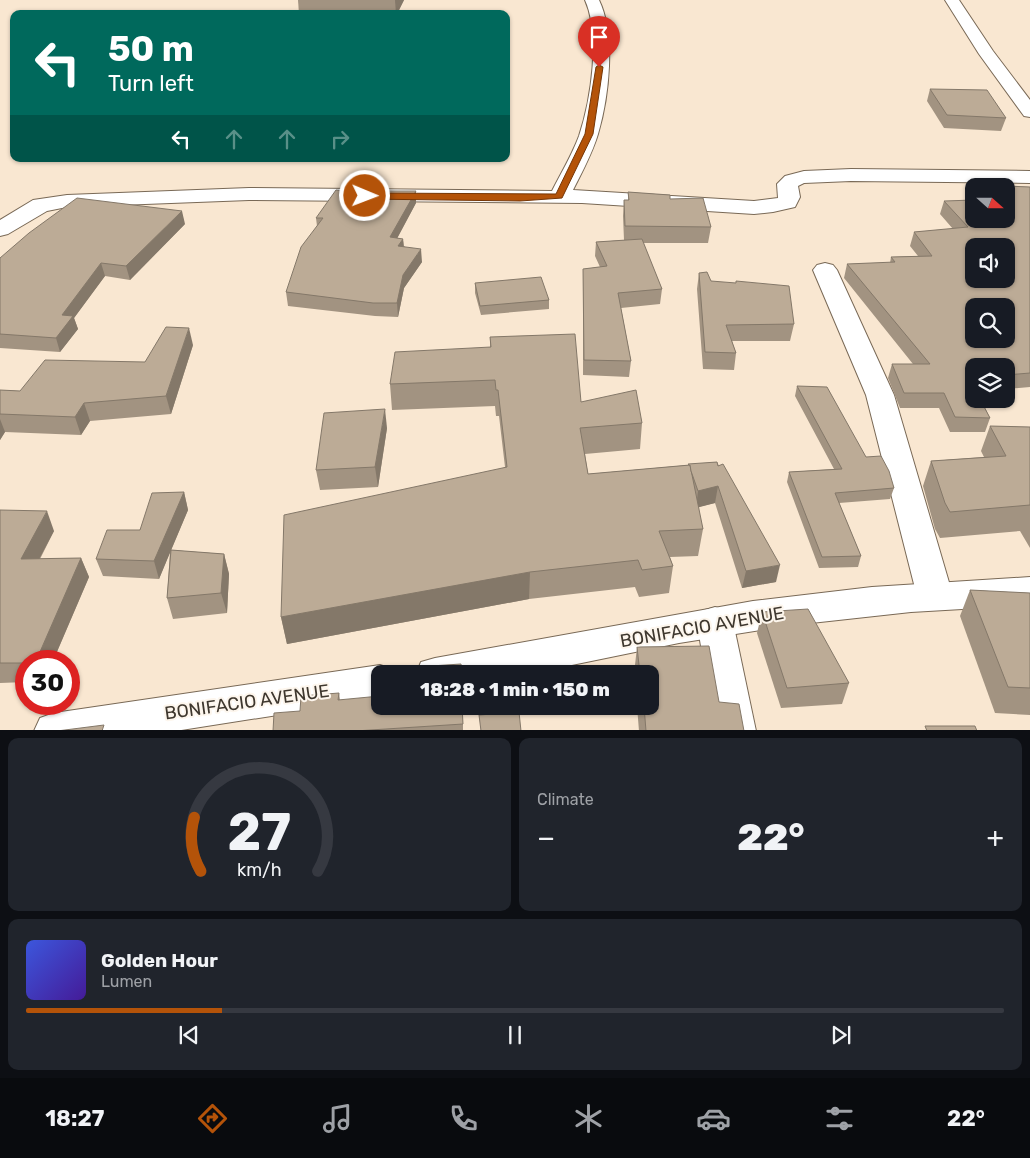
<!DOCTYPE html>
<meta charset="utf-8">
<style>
:root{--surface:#171b24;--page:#20242c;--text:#f1f3f6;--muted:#9ea1a6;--line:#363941;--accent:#b45309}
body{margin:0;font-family:Rubik,sans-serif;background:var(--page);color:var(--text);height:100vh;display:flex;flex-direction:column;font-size:19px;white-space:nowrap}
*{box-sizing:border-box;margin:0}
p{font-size:16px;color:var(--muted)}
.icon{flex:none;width:28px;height:28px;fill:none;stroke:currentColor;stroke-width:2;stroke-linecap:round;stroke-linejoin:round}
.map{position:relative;height:730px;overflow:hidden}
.side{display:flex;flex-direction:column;gap:8px;padding:8px;background:#0d0f14;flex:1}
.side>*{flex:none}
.banner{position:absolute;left:10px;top:10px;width:500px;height:152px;border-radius:10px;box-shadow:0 1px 4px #0004;background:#00695c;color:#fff;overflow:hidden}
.needle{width:32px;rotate:111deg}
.controls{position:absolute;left:965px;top:178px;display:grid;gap:10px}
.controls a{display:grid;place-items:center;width:50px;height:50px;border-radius:10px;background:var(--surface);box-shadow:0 1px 4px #0004;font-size:25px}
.speed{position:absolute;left:15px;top:650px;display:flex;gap:10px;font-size:25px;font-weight:700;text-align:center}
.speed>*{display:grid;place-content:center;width:65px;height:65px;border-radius:50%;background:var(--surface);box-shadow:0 1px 4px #0004;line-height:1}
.speed .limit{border:8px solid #d22;background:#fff;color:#111}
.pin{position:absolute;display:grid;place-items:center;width:42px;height:42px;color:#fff;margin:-51px -21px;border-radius:50% 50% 50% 0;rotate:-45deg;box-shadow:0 0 5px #0007}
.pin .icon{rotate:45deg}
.me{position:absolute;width:55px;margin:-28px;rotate:91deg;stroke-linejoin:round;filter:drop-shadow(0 0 4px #0008)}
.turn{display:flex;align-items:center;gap:18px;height:105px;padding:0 15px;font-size:22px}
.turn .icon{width:65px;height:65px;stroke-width:2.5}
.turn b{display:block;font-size:35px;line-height:42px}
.lanes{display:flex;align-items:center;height:48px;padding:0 15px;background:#0003;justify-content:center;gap:25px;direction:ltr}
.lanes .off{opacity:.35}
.big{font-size:38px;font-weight:800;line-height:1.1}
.side .widget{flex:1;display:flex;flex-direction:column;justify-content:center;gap:8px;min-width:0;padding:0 18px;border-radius:10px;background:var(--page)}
.side .dial{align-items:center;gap:0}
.dial svg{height:130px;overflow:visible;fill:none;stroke:var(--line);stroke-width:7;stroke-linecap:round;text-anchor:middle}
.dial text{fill:var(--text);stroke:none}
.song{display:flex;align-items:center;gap:15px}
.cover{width:60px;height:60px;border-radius:8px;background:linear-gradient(135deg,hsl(230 70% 55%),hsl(260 70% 35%))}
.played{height:5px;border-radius:2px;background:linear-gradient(90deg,var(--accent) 20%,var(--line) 20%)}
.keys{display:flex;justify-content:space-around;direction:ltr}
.heat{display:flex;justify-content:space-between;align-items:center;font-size:28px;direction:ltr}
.side .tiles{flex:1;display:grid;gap:8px;grid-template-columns:1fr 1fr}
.widget:last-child{grid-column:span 2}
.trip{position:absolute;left:371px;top:665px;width:288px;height:50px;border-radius:10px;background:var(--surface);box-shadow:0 1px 4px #0004;font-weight:800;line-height:50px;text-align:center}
.tabs{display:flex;height:80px;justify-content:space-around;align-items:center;background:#090b0e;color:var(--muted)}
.tabs .icon{width:35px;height:35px}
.tabs .selected{color:var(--accent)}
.tabs b{font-size:22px;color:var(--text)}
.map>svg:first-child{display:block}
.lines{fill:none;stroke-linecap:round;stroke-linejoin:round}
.minor-casing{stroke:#796956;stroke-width:2}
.tertiary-casing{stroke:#796956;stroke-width:2}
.minor{fill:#fff;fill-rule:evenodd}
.tertiary{fill:#fff;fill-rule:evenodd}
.wall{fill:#a29381}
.shaded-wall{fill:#847869}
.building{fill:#bcab96;stroke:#847869;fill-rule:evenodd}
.route{fill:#b45309;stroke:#753606}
.labels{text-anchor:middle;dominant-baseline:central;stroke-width:4;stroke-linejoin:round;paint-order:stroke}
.near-street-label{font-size:18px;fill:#3e372e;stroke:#fdf6ed}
</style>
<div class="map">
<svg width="1030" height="731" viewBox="0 0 1030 731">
<rect width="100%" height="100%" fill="#f9e7d1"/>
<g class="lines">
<defs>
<g id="minor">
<path d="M 585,0 L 599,0 C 616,35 609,97 598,134 C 592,154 582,172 573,190 L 754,201 L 778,198 L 777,184 L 785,176 L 804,171 L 851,169 L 1030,171 L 1030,183 L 851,181 L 804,183 L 798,186 L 800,197 L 795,207 L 773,212 L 754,214 L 582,203 L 249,200 L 67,207 L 47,211 L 8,234 L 0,236 L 0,220 L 33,200 L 67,195 L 249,188 L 552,191 C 561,173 572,155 579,136 C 591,100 601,35 585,0 Z"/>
<polygon points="945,0 959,0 993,51 1030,100 1030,117 1024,116 979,54"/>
<polygon points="825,263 833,265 837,270 894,395 953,596 948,606 935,610 922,606 917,596 866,395 813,270 817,265"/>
<polygon points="715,607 728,611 733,622 756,731 715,731 697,622 702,611"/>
</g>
<g id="tertiary">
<polygon points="1030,577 1030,605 911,612 793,625 679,643 528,674 416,674 421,662 435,658 753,601 872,587"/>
<polygon points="380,665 394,670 396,674 380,674 380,699 175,731 34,731 40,718 54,713"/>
</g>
</defs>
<use href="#minor" class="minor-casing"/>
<use href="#tertiary" class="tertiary-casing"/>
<use href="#minor" class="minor"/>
<use href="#tertiary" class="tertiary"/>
</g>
<g class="wall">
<polygon points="298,0 404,0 397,14 299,14"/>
<polygon points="930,89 1006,118 1001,131 944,128 927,101"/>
<polygon points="1006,186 1030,187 1030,387 1006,389 1006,366 974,366 974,399 1002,399 1000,404 983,404 990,418 985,432 950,432 939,408 900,408 888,378 892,364 913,364 844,278 847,264 890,263 891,257 918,256 910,246 914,232 953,229 940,214 944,201 1006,219"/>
<polygon points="416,191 416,203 397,238 403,239 404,246 422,262 404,288 398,317 375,316 288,306 286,292 317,226 316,218 383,195"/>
<polygon points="628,192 670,199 711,227 708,243 643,243 662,289 660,304 621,308 631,361 629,377 583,375 583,269 600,267 595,256 596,242 624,240 623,216 624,200 628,200"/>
<polygon points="185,224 130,280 105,276 74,318 78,329 60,352 0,348 0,258"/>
<polygon points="699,273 711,281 794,324 790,341 732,341 736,353 734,370 703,369 697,289"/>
<polygon points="475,283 549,300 549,309 481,315 475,293"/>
<polygon points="490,337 581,402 642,423 640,449 585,454 588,474 688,465 717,462 776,582 742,588 715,503 698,507 703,529 698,556 670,557 673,566 669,593 639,597 635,587 529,599 287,644 281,617 505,467 499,416 496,416 495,406 392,410 390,384 490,347"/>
<polygon points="193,345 171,414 90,421 81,435 5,432 0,440 0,390 20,391 145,362"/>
<polygon points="797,386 866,457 894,488 890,499 839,503 861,556 858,567 819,568 787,482 789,472 834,469 795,396"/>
<polygon points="990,426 1030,427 1030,548 1020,531 940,538 935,529 923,486 931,461 984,457 981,451"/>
<polygon points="387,428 378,487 320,490 316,470"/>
<polygon points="184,492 188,510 171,550 224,554 229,574 227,613 173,619 167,598 170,552 159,579 103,576 96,559 140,530"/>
<polygon points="0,510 54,531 40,559 81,558 89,577 53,661 26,661 26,682 0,683"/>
<polygon points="970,590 1030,593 1030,715 995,713 960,616"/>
<polygon points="762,612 849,683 842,704 781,708 757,633"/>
<polygon points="637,647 719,702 744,731 639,731 637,706 650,706 650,674 634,674"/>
<polygon points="339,693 340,700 380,706 463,706 463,731 273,731 300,711"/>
</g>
<g class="shaded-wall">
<polygon points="395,0 404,0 397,14 396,14"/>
<polygon points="416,191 416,203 391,250 390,237"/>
<polygon points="182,211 185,224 130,280 126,266"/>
<polygon points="403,239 404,252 398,246"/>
<polygon points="421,249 422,262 404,288 398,317 397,303 403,275"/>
<polygon points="101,263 105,276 74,318 78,329 60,352 56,338 62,315"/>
<polygon points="189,328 193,345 171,414 166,396"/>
<polygon points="84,403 90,421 81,435 75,417"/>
<polygon points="385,409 387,428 378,487 375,467"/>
<polygon points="0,419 5,432 0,440"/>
<polygon points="718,486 715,503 696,508 698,491"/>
<polygon points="184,492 188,510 159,579 154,561"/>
<polygon points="47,511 54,531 29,578 21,559"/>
<polygon points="224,554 229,574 227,613 221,593"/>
<polygon points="81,558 89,577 53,661 36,661"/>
<polygon points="780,565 776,582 742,588 746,571"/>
<polygon points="530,572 529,599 287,644 281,617"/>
</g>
<g class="building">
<polygon points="930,89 987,90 1006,118 947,115"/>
<path d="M 1005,186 L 1030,187 L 1030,373 L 1006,375 L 1006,366 L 974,366 L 974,399 L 980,399 L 990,418 L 955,417 L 944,393 L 904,393 L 892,364 L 930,364 L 847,264 L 895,262 L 891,257 L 932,256 L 914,232 L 968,227 L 944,201 L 974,200 L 974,219 L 1006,219 L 1006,198 L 1013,198 L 1006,188 L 1006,186 ZM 974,246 L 1006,246 L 1006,279 L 974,279 ZM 974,306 L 1006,306 L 1006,339 L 974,339 Z"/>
<polygon points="336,190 383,195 385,191 416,191 390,237 403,239 398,246 421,249 403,275 397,303 373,303 286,292 301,247 323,218 316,218"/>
<polygon points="628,192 670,195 670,199 703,198 711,227 625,226 624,200 629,200"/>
<polygon points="77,198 182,211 126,266 101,263 62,315 73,316 56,338 0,334 0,258 29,233"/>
<polygon points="642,239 662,289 618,293 631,361 584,360 583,269 607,266 596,242"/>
<polygon points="707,272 711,281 736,283 736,281 789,286 794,324 726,325 736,353 705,352 699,273"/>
<polygon points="541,277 549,300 480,306 475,283"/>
<polygon points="166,327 189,328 166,396 84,403 75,417 0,414 0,390 20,391 45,360 145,362"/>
<polygon points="575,334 581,402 636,390 642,423 580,428 588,474 690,465 703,529 659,531 673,566 642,570 638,560 530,572 281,617 284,515 507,467 498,390 496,390 495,380 390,384 395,352 491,347 490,337"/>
<polygon points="797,386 827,387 866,457 881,456 889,471 894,488 835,493 861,556 822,557 789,472 842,469"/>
<polygon points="385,409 375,467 316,470 324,413"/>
<polygon points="990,426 1030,427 1030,505 950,512 945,503 931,461 1006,456"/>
<polygon points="717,462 718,466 723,464 780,565 746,571 718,486 698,491 691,471 690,465 689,465 688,464"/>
<polygon points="184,492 154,561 96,559 107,530 140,530 152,493"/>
<polygon points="0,510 47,511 21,559 81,558 36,661 26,661 26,663 0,663"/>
<polygon points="171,550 224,554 221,593 167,598"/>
<polygon points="970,590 1030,593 1030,688 1008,687"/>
<polygon points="808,609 849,683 787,688 762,612"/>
<polygon points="709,646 719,702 739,704 744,731 646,731 644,706 650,706 650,674 640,674 637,647"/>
<polygon points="461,664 462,674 430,674 431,666"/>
<polygon points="339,693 338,700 380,696 380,706 462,706 463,724 355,731 273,731 274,713 300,711 301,696"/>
<polygon points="519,712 521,731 481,731 479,715"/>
<polygon points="104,725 102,731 57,731"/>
<polygon points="925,726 975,726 977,731 927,731"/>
</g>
<polygon class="route" points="599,65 603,67 593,134 562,198 520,201 365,199 361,196 365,193 556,194 585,134 596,67"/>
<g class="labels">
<g class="near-street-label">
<text transform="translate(702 627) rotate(-10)">BONIFACIO AVENUE</text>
<text transform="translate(247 702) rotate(-8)">BONIFACIO AVENUE</text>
</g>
</g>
</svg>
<div class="controls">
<a><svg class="needle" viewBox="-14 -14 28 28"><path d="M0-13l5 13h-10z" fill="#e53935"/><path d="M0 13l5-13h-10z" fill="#9ea1a6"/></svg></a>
<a><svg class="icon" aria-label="sound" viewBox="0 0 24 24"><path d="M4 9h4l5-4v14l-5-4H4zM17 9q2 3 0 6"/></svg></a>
<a><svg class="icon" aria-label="search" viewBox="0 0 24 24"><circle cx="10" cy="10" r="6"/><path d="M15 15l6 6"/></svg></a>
<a><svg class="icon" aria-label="layers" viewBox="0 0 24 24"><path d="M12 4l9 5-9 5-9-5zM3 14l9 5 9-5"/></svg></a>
</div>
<div class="speed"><div class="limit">30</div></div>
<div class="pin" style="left:599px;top:67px;background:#d93025"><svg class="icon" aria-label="arrive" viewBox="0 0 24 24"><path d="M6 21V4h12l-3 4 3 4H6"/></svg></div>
<svg class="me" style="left:365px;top:196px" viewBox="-20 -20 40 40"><circle r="17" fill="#b45309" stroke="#fff" stroke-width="3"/><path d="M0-11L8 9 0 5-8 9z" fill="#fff"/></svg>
<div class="trip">18:28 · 1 min · 150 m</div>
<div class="banner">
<div class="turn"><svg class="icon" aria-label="left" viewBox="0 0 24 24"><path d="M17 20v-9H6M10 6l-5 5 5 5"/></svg><div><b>50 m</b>Turn left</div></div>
<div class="lanes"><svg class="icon" aria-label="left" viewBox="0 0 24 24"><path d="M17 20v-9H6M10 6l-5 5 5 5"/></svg><svg class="icon off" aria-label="ahead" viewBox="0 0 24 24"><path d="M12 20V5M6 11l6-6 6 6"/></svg><svg class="icon off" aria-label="ahead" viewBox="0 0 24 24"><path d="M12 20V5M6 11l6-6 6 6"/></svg><svg class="icon off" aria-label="right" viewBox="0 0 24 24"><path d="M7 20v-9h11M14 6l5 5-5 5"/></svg></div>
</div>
</div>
<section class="side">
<div class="tiles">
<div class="widget dial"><svg viewBox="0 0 100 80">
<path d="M14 69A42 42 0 1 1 86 69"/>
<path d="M14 69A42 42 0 0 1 10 36" stroke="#b45309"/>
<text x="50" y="56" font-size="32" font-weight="700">27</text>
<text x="50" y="72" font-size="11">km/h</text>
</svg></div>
<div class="widget"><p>Climate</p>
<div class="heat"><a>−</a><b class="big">22°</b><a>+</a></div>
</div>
<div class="widget">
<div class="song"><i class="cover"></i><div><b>Golden Hour</b><p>Lumen</p></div></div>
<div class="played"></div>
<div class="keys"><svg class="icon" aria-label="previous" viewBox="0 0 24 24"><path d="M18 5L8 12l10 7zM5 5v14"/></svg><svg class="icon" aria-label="pause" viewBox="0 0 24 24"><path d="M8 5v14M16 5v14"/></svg><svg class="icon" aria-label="next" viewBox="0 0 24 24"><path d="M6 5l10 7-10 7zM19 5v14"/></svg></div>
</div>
</div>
</section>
<nav class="tabs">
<b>18:27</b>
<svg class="icon selected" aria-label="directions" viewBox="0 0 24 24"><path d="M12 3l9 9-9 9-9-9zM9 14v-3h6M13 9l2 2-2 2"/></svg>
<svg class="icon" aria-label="music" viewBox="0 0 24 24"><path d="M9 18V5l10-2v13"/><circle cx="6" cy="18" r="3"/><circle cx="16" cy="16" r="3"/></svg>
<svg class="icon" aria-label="phone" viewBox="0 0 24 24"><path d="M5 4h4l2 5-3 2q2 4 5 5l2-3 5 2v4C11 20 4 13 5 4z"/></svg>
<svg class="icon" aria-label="climate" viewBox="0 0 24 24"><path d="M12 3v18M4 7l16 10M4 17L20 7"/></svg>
<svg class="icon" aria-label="car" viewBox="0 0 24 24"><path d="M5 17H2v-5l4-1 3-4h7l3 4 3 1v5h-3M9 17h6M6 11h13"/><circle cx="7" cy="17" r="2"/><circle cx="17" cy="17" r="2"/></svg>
<svg class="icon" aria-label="filters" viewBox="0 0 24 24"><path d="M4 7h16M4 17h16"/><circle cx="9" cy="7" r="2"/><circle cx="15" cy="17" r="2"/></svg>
<b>22°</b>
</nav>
